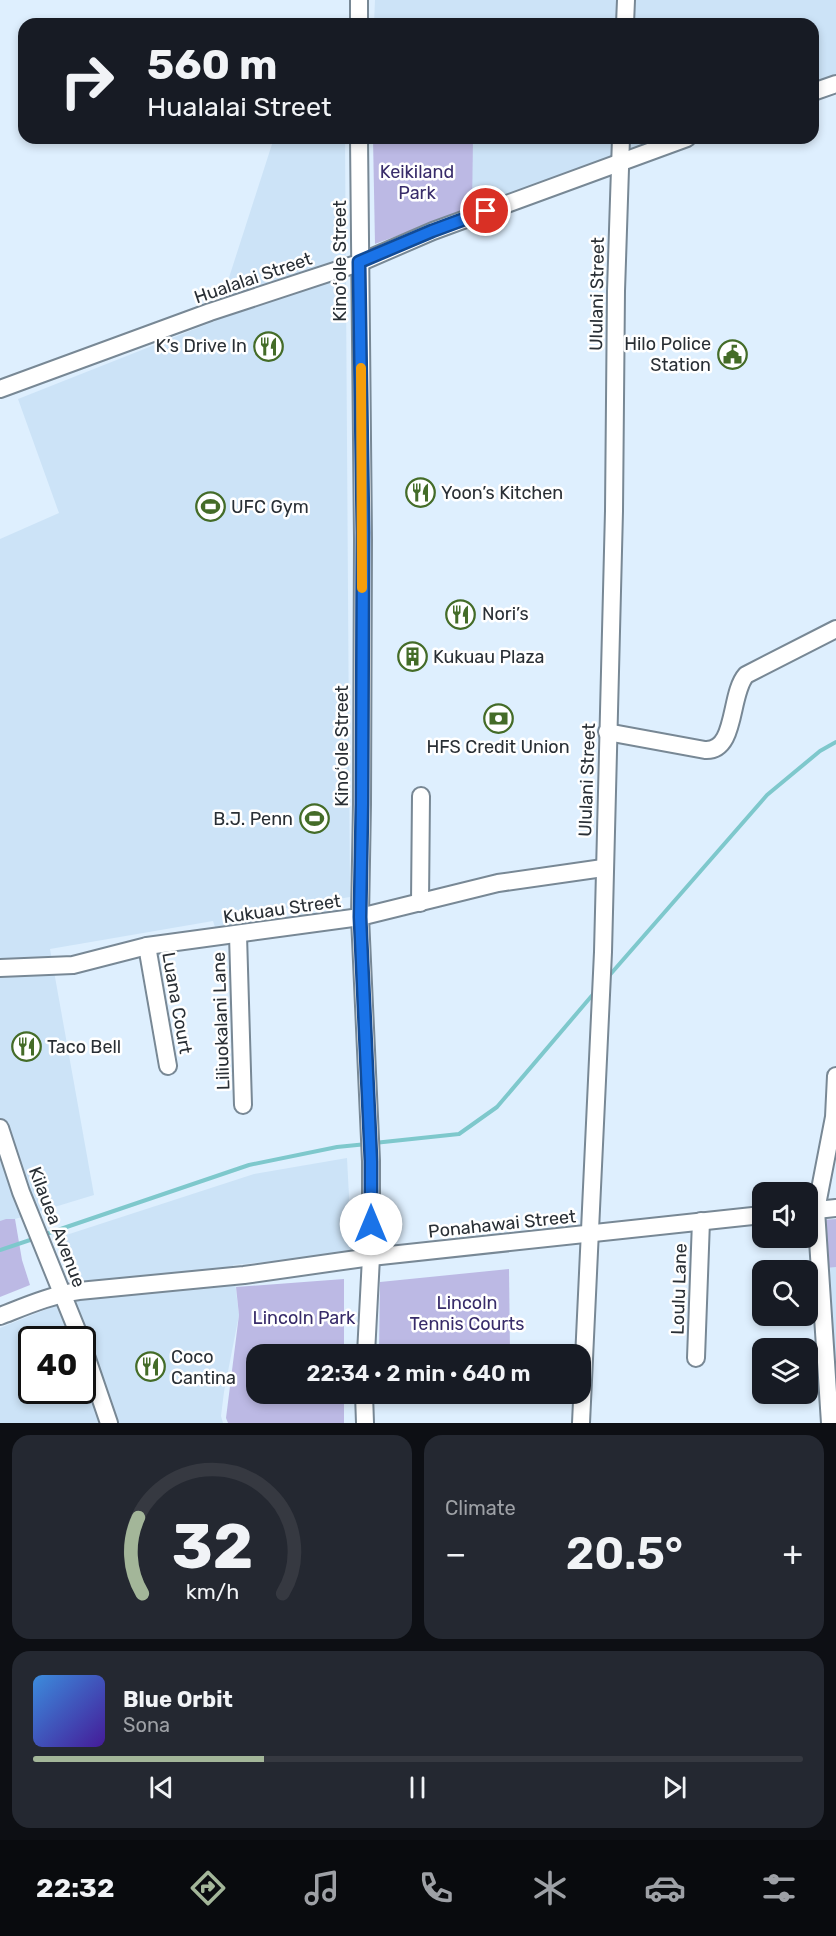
<!DOCTYPE html>
<meta charset="utf-8">
<style>
:root{--surface:#171b24;--page:#242831;--text:#f1f3f6;--muted:#9ea1a6;--line:#363941;--accent:#a3b699}
body{margin:0;font-family:Rubik,sans-serif;background:var(--page);color:var(--text);height:100vh;display:flex;flex-direction:column;font-size:22px;white-space:nowrap}
*{box-sizing:border-box;margin:0}
p{font-size:20px;color:var(--muted)}
.icon{flex:none;width:33px;height:33px;fill:none;stroke:currentColor;stroke-width:2;stroke-linecap:round;stroke-linejoin:round}
.map{position:relative;height:1423px;overflow:hidden}
.side{display:flex;flex-direction:column;gap:12px;padding:12px;background:#0d0f14;flex:1}
.side>*{flex:none}
.hud{position:absolute;left:18px;top:18px;width:801px;height:126px;border-radius:18px;box-shadow:0 3px 9px #0003;background:#171b24;color:var(--text);overflow:hidden}
.fabs{position:absolute;left:752px;top:1182px;display:grid;gap:12px}
.fabs a{display:grid;place-items:center;width:66px;height:66px;border-radius:12px;background:var(--surface);box-shadow:0 3px 9px #0003;font-size:30px}
.speed{position:absolute;left:18px;top:1326px;display:flex;gap:12px;font-size:30px;font-weight:700;text-align:center}
.speed>*{display:grid;place-content:center;width:78px;height:78px;border-radius:50%;background:var(--surface);box-shadow:0 3px 9px #0003;line-height:1}
.speed .limit{border:3px solid #111;border-radius:9px;background:#fff;color:#111}
.pin{position:absolute;display:grid;place-items:center;width:51px;height:51px;color:#fff;margin:-26px;border:3px solid #fff;border-radius:50%;box-shadow:0 2px 6px #0007}
.me{position:absolute;width:66px;margin:-33px;rotate:0deg;stroke-linejoin:round;filter:drop-shadow(0 0 4px #0008)}
.turn{display:flex;align-items:center;gap:21px;height:126px;padding:0 30px;font-size:27px}
.turn .icon{width:78px;height:78px;stroke-width:2.5}
.turn b{display:block;font-size:42px;line-height:51px}
.big{font-size:45px;font-weight:600;line-height:1.1}
.side .widget{flex:1;display:flex;flex-direction:column;justify-content:center;gap:9px;min-width:0;padding:0 21px;border-radius:18px;background:var(--page)}
.side .dial{align-items:center;gap:0}
.dial svg{height:156px;overflow:visible;fill:none;stroke:var(--line);stroke-width:7;stroke-linecap:round;text-anchor:middle}
.dial text{fill:var(--text);stroke:none}
.song{display:flex;align-items:center;gap:18px}
.cover{width:72px;height:72px;border-radius:9px;background:linear-gradient(135deg,hsl(210 70% 55%),hsl(260 70% 35%))}
.played{height:6px;border-radius:3px;background:linear-gradient(90deg,var(--accent) 30%,var(--line) 30%)}
.keys{display:flex;justify-content:space-around;direction:ltr}
.heat{display:flex;justify-content:space-between;align-items:center;font-size:33px;direction:ltr}
.side .tiles{flex:1;display:grid;gap:12px;grid-template-columns:1fr 1fr}
.widget:last-child{grid-column:span 2}
.trip{position:absolute;left:246px;top:1344px;width:345px;height:60px;border-radius:18px;background:var(--surface);box-shadow:0 3px 9px #0003;font-weight:600;line-height:60px;text-align:center}
.tabs{display:flex;height:96px;justify-content:space-around;align-items:center;background:#090b0e;color:var(--muted)}
.tabs .icon{width:42px;height:42px}
.tabs .current{color:var(--accent)}
.tabs b{font-size:27px;color:var(--text)}
.map>svg:first-child{display:block}
.built{fill:#cce3f7;fill-rule:evenodd}
.green{fill:#bcb9e4}
.lines{fill:none;stroke-linecap:round;stroke-linejoin:round}
.stream{stroke:#7ec8cc;stroke-width:4}
.minor-casing{stroke:#788895;stroke-width:20}
.minor{stroke:#fff;stroke-width:16}
.route-casing{stroke:#114b97;stroke-width:15}
.route{stroke:#1a73e8;stroke-width:10}
.slow{stroke:#f59e0b;stroke-width:10}
.labels{text-anchor:middle;dominant-baseline:central;stroke-width:5;stroke-linejoin:round;paint-order:stroke}
.park-label{font-size:18px;fill:#382c6a;stroke:#fff}
.street-label{font-size:18px;fill:#292f35;stroke:#fff}
.poi-label{font-size:18px;fill:#292f35;stroke:#fff;text-anchor:start}
</style>
<div class="map">
<svg width="836" height="1423" viewBox="0 0 836 1423">
<rect width="100%" height="100%" fill="#deeffe"/>
<g class="built">
<polygon points="375,0 836,0 836,75 813,83 813,24 374,24"/>
<polygon points="274,138 345,138 350,897 274,910 274,917 215,927 213,921 50,949 94,1195 15,1219 0,1221 0,539 59,513 18,399 215,321"/>
<polygon points="375,138 660,138 472,208"/>
<path d="M 347,1158 L 352,1254 L 233,1265 L 239,1315 L 224,1392 L 221,1416 L 223,1423 L 0,1423 L 0,1328 L 74,1298 L 57,1238 L 254,1174 ZM 32,1340 L 82,1340 L 82,1390 L 32,1390 Z"/>
<polygon points="836,1219 836,1423 825,1268"/>
</g>
<g class="green">
<polygon points="373,138 473,138 472,208 375,244"/>
<polygon points="6,1219 15,1219 22,1260 30,1285 0,1297 0,1221"/>
<polygon points="836,1219 836,1267 825,1268 820,1220"/>
<polygon points="509,1269 510,1354 379,1354 380,1282"/>
<polygon points="344,1279 344,1354 256,1354 256,1394 344,1394 344,1423 228,1423 226,1418 239,1315 236,1287"/>
</g>
<g class="lines">
<g class="stream">
<polyline points="608,977 767,795 820,751 836,742"/>
<polyline points="374,1143 459,1134 497,1107 595,992"/>
<polyline points="43,1235 249,1165 337,1147 367,1144"/>
<polyline points="0,1250 36,1238"/>
</g>
<defs>
<g id="minor">
<polyline points="359,24 359,0"/>
<polyline points="625,24 626,0"/>
<polyline points="813,92 836,84"/>
<polyline points="359,138 363,539 362,804 360,917 371,1161 371,1257 366,1354"/>
<polyline points="0,389 210,312 359,263 433,231 687,138"/>
<path d="M 607,732 L 705,750 C 737,752 729,694 746,675 L 836,629"/>
<polyline points="420,903 421,796"/>
<polyline points="238,935 243,1105"/>
<polyline points="147,946 168,1066"/>
<polyline points="0,968 73,965 147,946 360,917 498,883 603,868"/>
<polyline points="0,1128 21,1192 81,1340"/>
<polyline points="807,1211 836,1208"/>
<path d="M 0,1316 C 26,1306 51,1295 79,1291 L 244,1275 L 371,1257 L 762,1215"/>
<polyline points="82,1344 109,1423"/>
<polyline points="696,1358 701,1221"/>
<polyline points="364,1394 365,1423"/>
<polyline points="581,1423 603,952 614,511 616,291 621,138"/>
<polyline points="830,1423 816,1210 834,1117 836,1076"/>
</g>
</defs>
<use href="#minor" class="minor-casing"/>
<use href="#minor" class="minor"/>
</g>
<g class="lines">
<defs>
<polyline id="route" points="371,1224 371,1161 360,917 362,804 363,532 359,262 432,231 486,211"/>
</defs>
<use href="#route" class="route-casing"/>
<use href="#route" class="route"/>
<polyline class="slow" points="361,368 362,588"/>
</g>
<defs>
<symbol id="restaurant-ring" viewBox="-11 -11 22 22"><circle r="9.5" fill="#fff" stroke="#446c28" stroke-width="1.5"/><path d="M-5-6h1v4h1v-4h1v4h1v-4h1v5L-1.5 .5V6h-2V.5L-5-1ZM5-6V6H3V1.5H1.5Q1.5-4 5-6Z" fill="#446c28"/></symbol>
<symbol id="civic-ring" viewBox="-11 -11 22 22"><circle r="9.5" fill="#fff" stroke="#446c28" stroke-width="1.5"/><path d="M-.6-6.5H3V-4.5H.6V-3L4-1V1h2V6H-6V1h2V-1L-.6-3ZM-1.2 2.5V6h2.4V2.5Z" fill="#446c28"/></symbol>
<symbol id="stadium-ring" viewBox="-11 -11 22 22"><circle r="9.5" fill="#fff" stroke="#446c28" stroke-width="1.5"/><path d="M0-5a6.5 5 0 1 0 0 10a6.5 5 0 1 0 0-10ZM-3.5-1.8h7v3.6h-7Z" fill="#446c28"/></symbol>
<symbol id="building-ring" viewBox="-11 -11 22 22"><circle r="9.5" fill="#fff" stroke="#446c28" stroke-width="1.5"/><path d="M-4-6H4V6H1V3H-1V6H-4ZM-2.5-4.3h1.7v1.8h-1.7ZM.8-4.3h1.7v1.8H.8ZM-2.5-1h1.7V.8h-1.7ZM.8-1h1.7V.8H.8Z" fill="#446c28"/></symbol>
<symbol id="bank-ring" viewBox="-11 -11 22 22"><circle r="9.5" fill="#fff" stroke="#446c28" stroke-width="1.5"/><path d="M-6-4H6V4H-6ZM0-2.3a2.3 2.3 0 1 0 0 4.6a2.3 2.3 0 1 0 0-4.6Z" fill="#446c28"/></symbol>
</defs>
<g fill-rule="evenodd">
<use href="#restaurant-ring" x="252" y="330" width="33" height="33"/>
<use href="#civic-ring" x="716" y="338" width="33" height="33"/>
<use href="#restaurant-ring" x="404" y="476" width="33" height="33"/>
<use href="#stadium-ring" x="194" y="490" width="33" height="33"/>
<use href="#restaurant-ring" x="444" y="598" width="33" height="33"/>
<use href="#building-ring" x="396" y="640" width="33" height="33"/>
<use href="#bank-ring" x="482" y="702" width="33" height="33"/>
<use href="#stadium-ring" x="298" y="802" width="33" height="33"/>
<use href="#restaurant-ring" x="10" y="1030" width="33" height="33"/>
<use href="#restaurant-ring" x="134" y="1350" width="33" height="33"/>
</g>
<g class="labels">
<g class="park-label">
<text x="417" y="172">Keikiland<tspan x="417" dy="21">Park</tspan></text>
<text x="467" y="1303">Lincoln<tspan x="467" dy="21">Tennis Courts</tspan></text>
<text x="304" y="1318">Lincoln Park</text>
</g>
<g class="street-label">
<text transform="translate(340 261) rotate(-90)">Kinoʻole Street</text>
<text transform="translate(253 278) rotate(-19)">Hualalai Street</text>
<text transform="translate(597 294) rotate(-89)">Ululani Street</text>
<text transform="translate(342 746) rotate(-90)">Kinoʻole Street</text>
<text transform="translate(587 780) rotate(-88)">Ululani Street</text>
<text transform="translate(282 909) rotate(-8)">Kukuau Street</text>
<text transform="translate(177 1003) rotate(80)">Luana Court</text>
<text transform="translate(221 1021) rotate(-92)">Liliuokalani Lane</text>
<text transform="translate(502 1224) rotate(-6)">Ponahawai Street</text>
<text transform="translate(57 1227) rotate(69)">Kilauea Avenue</text>
<text transform="translate(679 1289) rotate(-88)">Loulu Lane</text>
</g>
<g class="poi-label">
<text x="711" y="344" text-anchor="end">Hilo Police<tspan x="711" dy="21">Station</tspan></text>
<text x="247" y="346" text-anchor="end">K’s Drive In</text>
<text x="441" y="493">Yoon’s Kitchen</text>
<text x="231" y="507">UFC Gym</text>
<text x="482" y="614">Nori’s</text>
<text x="433" y="657">Kukuau Plaza</text>
<text x="498" y="747" text-anchor="middle">HFS Credit Union</text>
<text x="293" y="819" text-anchor="end">B.J. Penn</text>
<text x="47" y="1047">Taco Bell</text>
<text x="171" y="1357">Coco<tspan x="171" dy="21">Cantina</tspan></text>
</g>
</g>
</svg>
<div class="fabs">
<a><svg class="icon" aria-label="sound" viewBox="0 0 24 24"><path d="M4 9h4l5-4v14l-5-4H4zM17 9q2 3 0 6"/></svg></a>
<a><svg class="icon" aria-label="search" viewBox="0 0 24 24"><circle cx="10" cy="10" r="6"/><path d="M15 15l6 6"/></svg></a>
<a><svg class="icon" aria-label="layers" viewBox="0 0 24 24"><path d="M12 4l9 5-9 5-9-5zM3 14l9 5 9-5"/></svg></a>
</div>
<div class="speed"><div class="limit">40</div></div>
<div class="pin" style="left:486px;top:211px;background:#d93025"><svg class="icon" aria-label="arrive" viewBox="0 0 24 24"><path d="M6 21V4h12l-3 4 3 4H6"/></svg></div>
<svg class="me" style="left:371px;top:1224px" viewBox="-20 -20 40 40"><circle r="19" fill="#fff"/><path d="M0-13L10 11 0 6-10 11z" fill="#1a73e8"/></svg>
<div class="trip">22:34 · 2 min · 640 m</div>
<div class="hud">
<div class="turn"><svg class="icon" aria-label="right" viewBox="0 0 24 24"><path d="M7 20v-9h11M14 6l5 5-5 5"/></svg><div><b>560 m</b>Hualalai Street</div></div>
</div>
</div>
<section class="side">
<div class="tiles">
<div class="widget dial"><svg viewBox="0 0 100 80">
<path d="M14 69A42 42 0 1 1 86 69"/>
<path d="M14 69A42 42 0 0 1 12 30" stroke="#a3b699"/>
<text x="50" y="56" font-size="32" font-weight="700">32</text>
<text x="50" y="72" font-size="11">km/h</text>
</svg></div>
<div class="widget"><p>Climate</p>
<div class="heat"><a>−</a><b class="big">20.5°</b><a>+</a></div>
</div>
<div class="widget">
<div class="song"><i class="cover"></i><div><b>Blue Orbit</b><p>Sona</p></div></div>
<div class="played"></div>
<div class="keys"><svg class="icon" aria-label="previous" viewBox="0 0 24 24"><path d="M18 5L8 12l10 7zM5 5v14"/></svg><svg class="icon" aria-label="pause" viewBox="0 0 24 24"><path d="M8 5v14M16 5v14"/></svg><svg class="icon" aria-label="next" viewBox="0 0 24 24"><path d="M6 5l10 7-10 7zM19 5v14"/></svg></div>
</div>
</div>
</section>
<nav class="tabs">
<b>22:32</b>
<svg class="icon current" aria-label="directions" viewBox="0 0 24 24"><path d="M12 3l9 9-9 9-9-9zM9 14v-3h6M13 9l2 2-2 2"/></svg>
<svg class="icon" aria-label="music" viewBox="0 0 24 24"><path d="M9 18V5l10-2v13"/><circle cx="6" cy="18" r="3"/><circle cx="16" cy="16" r="3"/></svg>
<svg class="icon" aria-label="phone" viewBox="0 0 24 24"><path d="M5 4h4l2 5-3 2q2 4 5 5l2-3 5 2v4C11 20 4 13 5 4z"/></svg>
<svg class="icon" aria-label="climate" viewBox="0 0 24 24"><path d="M12 3v18M4 7l16 10M4 17L20 7"/></svg>
<svg class="icon" aria-label="car" viewBox="0 0 24 24"><path d="M5 17H2v-5l4-1 3-4h7l3 4 3 1v5h-3M9 17h6M6 11h13"/><circle cx="7" cy="17" r="2"/><circle cx="17" cy="17" r="2"/></svg>
<svg class="icon" aria-label="filters" viewBox="0 0 24 24"><path d="M4 7h16M4 17h16"/><circle cx="9" cy="7" r="2"/><circle cx="15" cy="17" r="2"/></svg>
</nav>
